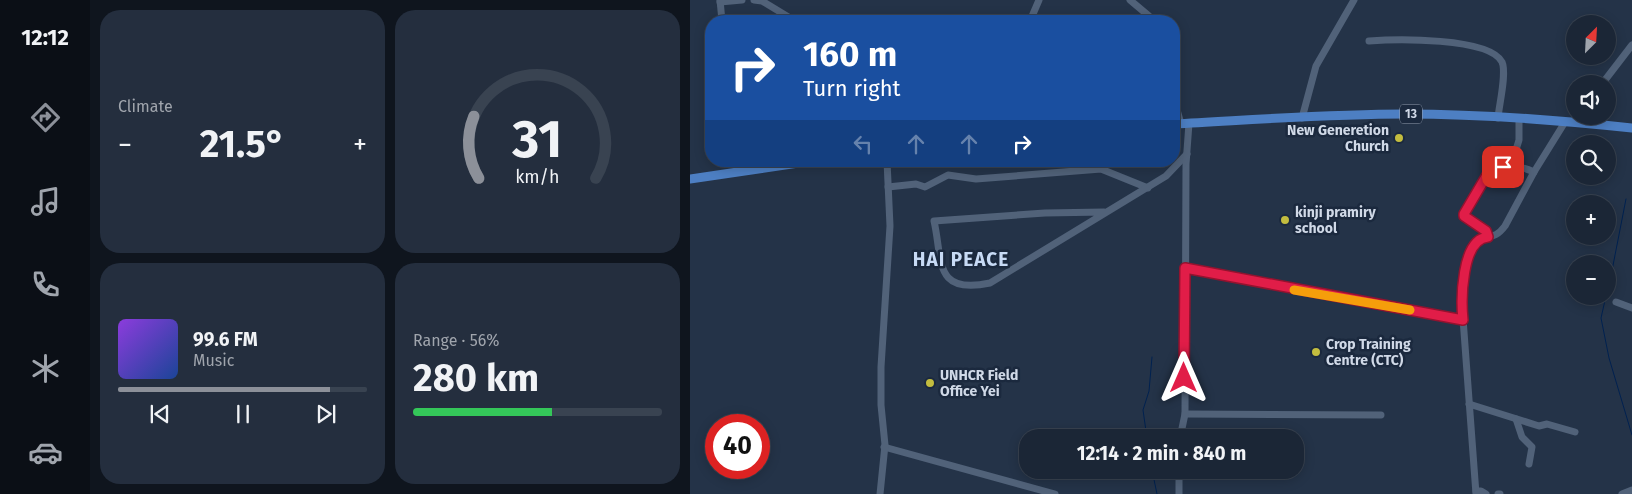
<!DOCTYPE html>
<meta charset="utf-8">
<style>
:root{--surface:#1b2636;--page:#242e3e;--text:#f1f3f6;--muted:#a0a5ad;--line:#394351;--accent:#8c9099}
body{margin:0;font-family:"Fira Sans",sans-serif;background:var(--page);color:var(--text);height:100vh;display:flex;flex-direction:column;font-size:19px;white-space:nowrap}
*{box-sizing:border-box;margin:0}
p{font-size:16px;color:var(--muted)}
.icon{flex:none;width:28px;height:28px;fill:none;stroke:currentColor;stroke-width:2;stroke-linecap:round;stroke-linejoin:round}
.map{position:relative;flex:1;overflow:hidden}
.panel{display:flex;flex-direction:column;gap:10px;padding:10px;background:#0f151e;width:600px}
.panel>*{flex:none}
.hud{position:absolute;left:15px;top:15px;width:475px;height:152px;border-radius:20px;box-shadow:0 2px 12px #0003,0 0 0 1px var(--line);background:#1a4fa0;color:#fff;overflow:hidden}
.needle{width:32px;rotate:24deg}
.controls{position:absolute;left:876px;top:15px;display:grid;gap:10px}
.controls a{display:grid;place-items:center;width:50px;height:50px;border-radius:50%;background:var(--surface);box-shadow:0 2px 12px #0003,0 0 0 1px var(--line);font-size:25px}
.speed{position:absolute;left:15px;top:414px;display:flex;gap:10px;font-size:25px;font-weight:700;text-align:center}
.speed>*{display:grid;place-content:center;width:65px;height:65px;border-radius:50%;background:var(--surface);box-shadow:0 2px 12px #0003,0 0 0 1px var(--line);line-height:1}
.speed .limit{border:8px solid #d22;background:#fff;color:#111}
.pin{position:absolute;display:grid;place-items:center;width:42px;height:42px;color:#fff;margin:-21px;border-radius:10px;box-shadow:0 2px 8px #0006}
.me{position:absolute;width:55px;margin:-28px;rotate:0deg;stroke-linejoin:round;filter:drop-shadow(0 0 4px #0008)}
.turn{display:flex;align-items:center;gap:18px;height:105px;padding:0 15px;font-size:22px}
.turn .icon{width:65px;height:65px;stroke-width:2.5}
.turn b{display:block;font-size:35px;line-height:42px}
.lanes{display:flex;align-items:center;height:48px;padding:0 15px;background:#0003;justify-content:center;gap:25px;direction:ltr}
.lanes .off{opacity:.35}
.big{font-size:38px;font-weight:700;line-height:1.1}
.panel .tile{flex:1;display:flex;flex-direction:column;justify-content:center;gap:8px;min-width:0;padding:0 18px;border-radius:20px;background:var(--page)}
.panel .dial{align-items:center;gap:0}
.dial svg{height:130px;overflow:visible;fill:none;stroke:var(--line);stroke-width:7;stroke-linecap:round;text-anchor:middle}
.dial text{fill:var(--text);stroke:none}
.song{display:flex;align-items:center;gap:15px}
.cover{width:60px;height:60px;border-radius:8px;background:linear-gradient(135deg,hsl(270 70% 55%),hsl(220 70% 35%))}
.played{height:5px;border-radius:2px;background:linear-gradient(90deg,var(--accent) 85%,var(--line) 85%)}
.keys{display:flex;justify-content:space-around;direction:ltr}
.heat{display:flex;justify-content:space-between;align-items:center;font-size:28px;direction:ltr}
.charge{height:8px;border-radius:4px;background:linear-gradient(90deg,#34c759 56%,var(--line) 0)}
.panel .tiles{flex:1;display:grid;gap:10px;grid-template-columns:repeat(2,1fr)}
.trip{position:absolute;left:329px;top:429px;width:285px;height:50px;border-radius:20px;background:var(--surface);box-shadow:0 2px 12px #0003,0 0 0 1px var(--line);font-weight:700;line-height:50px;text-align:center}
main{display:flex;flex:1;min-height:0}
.dock{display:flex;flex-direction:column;width:90px;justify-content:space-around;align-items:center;background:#0b0f16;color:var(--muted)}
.dock .icon{width:35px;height:35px}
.dock .on{color:var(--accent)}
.dock b{font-size:22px;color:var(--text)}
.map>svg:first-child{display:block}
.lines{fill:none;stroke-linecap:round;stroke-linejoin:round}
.stream{stroke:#002150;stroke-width:1}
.minor{stroke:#516279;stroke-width:7}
.major{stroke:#4d7fc3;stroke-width:9}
.route-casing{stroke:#92132f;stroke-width:12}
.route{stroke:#e11d48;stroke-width:9}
.slow{stroke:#f59e0b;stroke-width:9}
.poi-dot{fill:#c3bd3f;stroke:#1b293e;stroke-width:2}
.labels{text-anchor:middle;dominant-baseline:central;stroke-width:5;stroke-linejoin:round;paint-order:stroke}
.shield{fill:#1b293e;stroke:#9aa4b4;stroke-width:1}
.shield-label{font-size:12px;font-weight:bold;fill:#d0d9e7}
.poi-label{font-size:14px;font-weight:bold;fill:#d0d9e7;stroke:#1b293e;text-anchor:start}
.district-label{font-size:19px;font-weight:bold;letter-spacing:1px;fill:#c7daf5;stroke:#1b293e}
</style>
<main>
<nav class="dock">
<b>12:12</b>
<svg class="icon on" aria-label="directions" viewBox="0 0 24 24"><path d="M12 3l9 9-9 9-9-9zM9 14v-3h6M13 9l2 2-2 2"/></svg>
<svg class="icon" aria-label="music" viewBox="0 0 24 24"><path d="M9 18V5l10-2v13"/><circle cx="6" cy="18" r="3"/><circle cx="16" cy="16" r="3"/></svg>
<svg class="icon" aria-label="phone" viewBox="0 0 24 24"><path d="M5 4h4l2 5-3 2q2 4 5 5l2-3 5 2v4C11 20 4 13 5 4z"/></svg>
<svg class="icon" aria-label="climate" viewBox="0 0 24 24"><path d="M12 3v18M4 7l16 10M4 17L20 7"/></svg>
<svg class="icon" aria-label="car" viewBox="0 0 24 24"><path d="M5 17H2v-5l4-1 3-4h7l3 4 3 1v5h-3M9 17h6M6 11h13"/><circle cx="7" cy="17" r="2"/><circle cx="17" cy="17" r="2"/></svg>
</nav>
<section class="panel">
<div class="tiles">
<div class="tile"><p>Climate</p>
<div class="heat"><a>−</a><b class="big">21.5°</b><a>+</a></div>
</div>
<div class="tile dial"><svg viewBox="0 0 100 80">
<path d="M14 69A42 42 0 1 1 86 69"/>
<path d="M14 69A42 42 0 0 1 11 31" stroke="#8c9099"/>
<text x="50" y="56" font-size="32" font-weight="700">31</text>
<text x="50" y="72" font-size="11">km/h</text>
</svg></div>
<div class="tile">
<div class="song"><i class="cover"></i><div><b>99.6 FM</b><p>Music</p></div></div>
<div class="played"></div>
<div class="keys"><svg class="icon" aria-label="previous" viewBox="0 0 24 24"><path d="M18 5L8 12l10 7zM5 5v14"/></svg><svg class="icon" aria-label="pause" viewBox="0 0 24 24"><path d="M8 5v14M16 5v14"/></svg><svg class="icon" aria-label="next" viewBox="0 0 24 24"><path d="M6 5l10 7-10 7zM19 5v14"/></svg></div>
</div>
<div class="tile"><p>Range · 56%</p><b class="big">280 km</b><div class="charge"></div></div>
</div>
</section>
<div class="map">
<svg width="942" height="494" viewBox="0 0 942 494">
<rect width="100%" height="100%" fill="#243348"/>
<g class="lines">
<g class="stream">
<polyline points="918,291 936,199"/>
<polyline points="916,296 911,318 919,358 942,435"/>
<polyline points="457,438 453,410 459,391 462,357"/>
<polyline points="462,470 467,494"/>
</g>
<g class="minor">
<polyline points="30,0 32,21"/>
<polyline points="64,0 72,1 105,21"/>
<polyline points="440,0 459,16 459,21"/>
<polyline points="30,2 52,0"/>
<polyline points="340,21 349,0"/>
<path d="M 679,41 C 705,39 799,37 812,62 C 817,73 809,105 808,118"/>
<polyline points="912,84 942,45"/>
<polyline points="484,99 491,124"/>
<polyline points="612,118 626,66 664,0"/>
<polyline points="821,166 829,140 829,119"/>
<polyline points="198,187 226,184 235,187 258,175 286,179 411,169 458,188"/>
<path d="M 414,212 L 355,213 L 244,221 C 253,260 243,295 300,283 L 476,176 L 497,154"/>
<path d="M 798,237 L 796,231 L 774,216 C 775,209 782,204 786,197 C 799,168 812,158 844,172"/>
<polyline points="495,268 773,320"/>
<polyline points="926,302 942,308"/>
<polyline points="779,404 849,426 857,424 885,432"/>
<polyline points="495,414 691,415"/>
<polyline points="826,419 832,437 842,447 839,464"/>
<polyline points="490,438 495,414 496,164 499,123"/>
<polyline points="194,447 365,494"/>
<polyline points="786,491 791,491 796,494"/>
<polyline points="190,494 195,445 191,405 191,367 200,226 197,161"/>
<polyline points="489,494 489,470"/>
<path d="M 786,494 L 772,305 L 775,265 L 786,245 L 794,237 C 804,237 809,234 815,226 L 844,172 L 875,122"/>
<polyline points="808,494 810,494"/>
<polyline points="932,494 942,490"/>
</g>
<g class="major">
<path d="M 484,124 C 561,120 638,114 715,114 C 790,114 868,120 942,128"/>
<polyline points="0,179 122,161"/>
</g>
</g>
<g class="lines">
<defs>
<path id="route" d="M 494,378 L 495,268 L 773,320 C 771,301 771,239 798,237 L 796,231 L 774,216 L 774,214 L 797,175 L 813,167"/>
</defs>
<use href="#route" class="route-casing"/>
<use href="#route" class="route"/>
<polyline class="slow" points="604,290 720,310"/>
</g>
<g class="poi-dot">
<circle cx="709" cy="138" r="5"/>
<circle cx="595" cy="220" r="5"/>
<circle cx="626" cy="352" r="5"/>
<circle cx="240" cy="383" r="5"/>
</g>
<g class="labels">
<rect class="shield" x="710" y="104.5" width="22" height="19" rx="4"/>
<g class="shield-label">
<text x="721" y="114">13</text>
</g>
<g class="poi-label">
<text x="699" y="130" text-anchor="end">New Generetion<tspan x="699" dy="16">Church</tspan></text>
<text x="605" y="212">kinji pramiry<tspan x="605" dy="16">school</tspan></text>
<text x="636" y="344">Crop Training<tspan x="636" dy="16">Centre (CTC)</tspan></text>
<text x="250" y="375">UNHCR Field<tspan x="250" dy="16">Office Yei</tspan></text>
</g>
<g class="district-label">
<text x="271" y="259">HAI PEACE</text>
</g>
</g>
</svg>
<div class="controls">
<a><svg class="needle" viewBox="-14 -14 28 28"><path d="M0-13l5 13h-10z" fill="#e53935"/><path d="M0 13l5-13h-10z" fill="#a0a5ad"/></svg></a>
<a><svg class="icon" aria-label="sound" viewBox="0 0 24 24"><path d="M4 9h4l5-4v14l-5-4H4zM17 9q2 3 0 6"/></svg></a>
<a><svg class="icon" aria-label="search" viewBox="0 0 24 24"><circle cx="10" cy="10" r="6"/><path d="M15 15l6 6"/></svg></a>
<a>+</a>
<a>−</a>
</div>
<div class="speed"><div class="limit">40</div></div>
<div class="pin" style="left:813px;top:167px;background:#d93025"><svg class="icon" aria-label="arrive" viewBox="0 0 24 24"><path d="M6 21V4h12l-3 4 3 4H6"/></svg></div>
<svg class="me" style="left:494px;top:378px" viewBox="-20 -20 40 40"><path d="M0-17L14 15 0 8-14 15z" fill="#e11d48" stroke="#fff" stroke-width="4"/></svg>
<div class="trip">12:14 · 2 min · 840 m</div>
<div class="hud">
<div class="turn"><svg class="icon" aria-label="right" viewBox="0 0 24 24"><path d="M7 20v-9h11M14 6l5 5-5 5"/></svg><div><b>160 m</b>Turn right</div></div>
<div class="lanes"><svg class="icon off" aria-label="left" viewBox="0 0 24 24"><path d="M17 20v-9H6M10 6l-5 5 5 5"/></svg><svg class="icon off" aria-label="ahead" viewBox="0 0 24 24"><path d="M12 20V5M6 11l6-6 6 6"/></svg><svg class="icon off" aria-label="ahead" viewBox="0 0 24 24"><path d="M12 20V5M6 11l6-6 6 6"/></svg><svg class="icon" aria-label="right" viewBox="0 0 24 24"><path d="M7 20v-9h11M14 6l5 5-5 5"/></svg></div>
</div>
</div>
</main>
